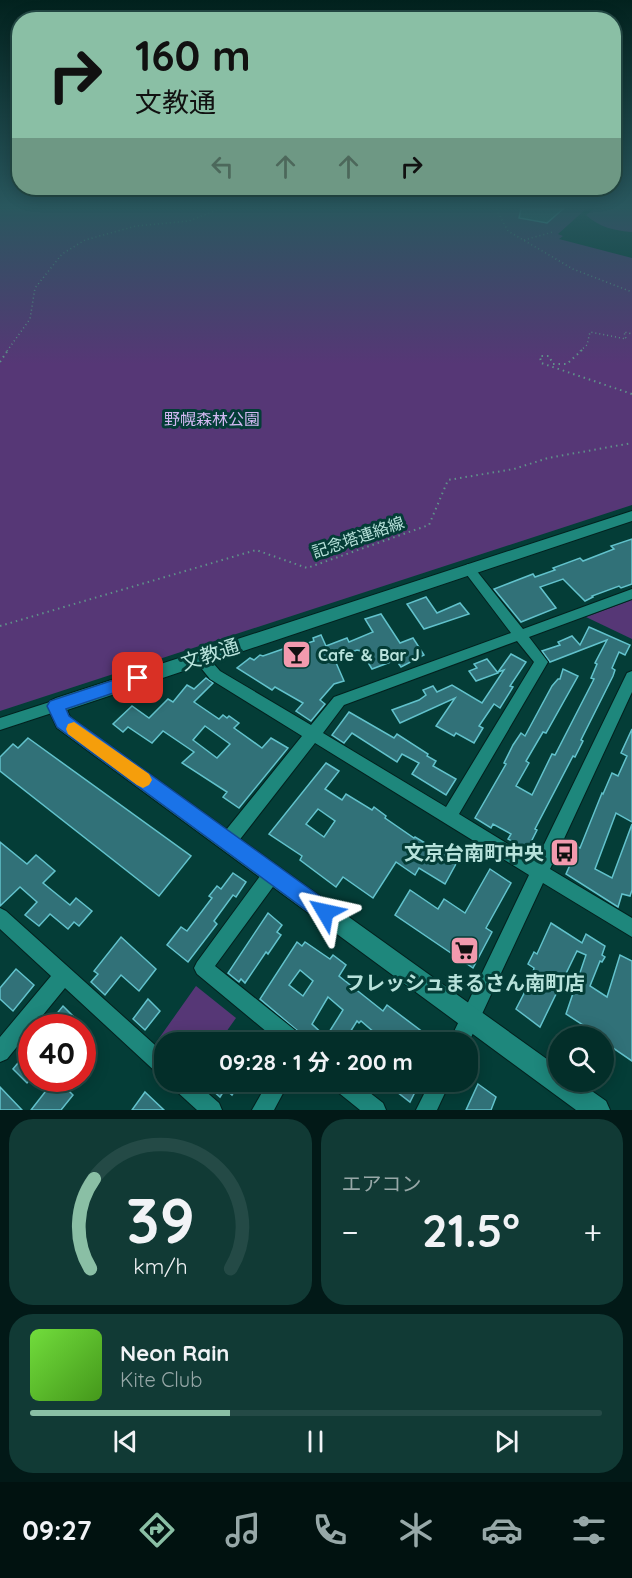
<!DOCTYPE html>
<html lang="ja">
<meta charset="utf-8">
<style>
:root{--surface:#032e29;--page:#113a35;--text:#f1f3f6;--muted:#97a8a8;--line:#244a46;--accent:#8abfa5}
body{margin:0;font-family:Quicksand,"Noto Sans JP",sans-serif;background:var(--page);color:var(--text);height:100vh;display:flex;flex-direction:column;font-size:22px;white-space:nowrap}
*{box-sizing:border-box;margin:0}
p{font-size:20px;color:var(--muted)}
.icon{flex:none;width:33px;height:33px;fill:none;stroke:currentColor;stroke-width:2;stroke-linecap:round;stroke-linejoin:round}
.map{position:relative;height:1110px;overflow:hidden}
.details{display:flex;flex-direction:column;gap:9px;padding:9px;background:#021917;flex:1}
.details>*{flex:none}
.top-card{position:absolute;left:12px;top:12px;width:609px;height:183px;border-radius:24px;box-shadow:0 3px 15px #0003,0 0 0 2px var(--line);background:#8abfa5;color:#111;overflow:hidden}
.buttons{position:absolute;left:548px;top:1026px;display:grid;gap:12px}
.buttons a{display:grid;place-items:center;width:66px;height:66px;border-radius:50%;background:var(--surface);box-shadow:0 3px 15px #0003,0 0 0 2px var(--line);font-size:30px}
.speed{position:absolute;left:18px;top:1014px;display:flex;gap:12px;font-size:30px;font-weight:700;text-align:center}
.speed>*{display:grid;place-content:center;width:78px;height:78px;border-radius:50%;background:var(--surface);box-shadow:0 3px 15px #0003,0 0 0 2px var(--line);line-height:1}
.speed .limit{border:9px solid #d22;background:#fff;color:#111}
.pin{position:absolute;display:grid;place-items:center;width:51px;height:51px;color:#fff;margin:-26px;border-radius:12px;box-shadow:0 3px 9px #0006}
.me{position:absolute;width:66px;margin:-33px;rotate:306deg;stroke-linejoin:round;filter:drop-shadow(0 0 4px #0008)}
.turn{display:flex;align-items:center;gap:21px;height:126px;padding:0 24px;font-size:27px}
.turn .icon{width:78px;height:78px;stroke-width:2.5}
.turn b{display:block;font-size:42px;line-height:51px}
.lanes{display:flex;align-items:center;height:57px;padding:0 24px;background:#0003;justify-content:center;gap:30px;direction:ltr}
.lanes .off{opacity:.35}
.big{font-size:45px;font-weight:700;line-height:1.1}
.details .tile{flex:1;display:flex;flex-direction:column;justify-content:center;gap:9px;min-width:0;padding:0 21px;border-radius:24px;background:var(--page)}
.details .dial{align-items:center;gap:0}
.dial svg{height:156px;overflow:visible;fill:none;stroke:var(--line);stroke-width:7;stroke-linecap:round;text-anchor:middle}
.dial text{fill:var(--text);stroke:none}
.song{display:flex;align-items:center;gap:18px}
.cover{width:72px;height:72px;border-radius:9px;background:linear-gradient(135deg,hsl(100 70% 55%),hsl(100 70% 35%))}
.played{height:6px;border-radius:3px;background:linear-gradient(90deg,var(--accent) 35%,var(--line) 35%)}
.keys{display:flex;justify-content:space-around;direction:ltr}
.heat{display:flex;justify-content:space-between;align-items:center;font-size:33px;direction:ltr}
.details .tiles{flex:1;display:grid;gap:9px;grid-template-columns:1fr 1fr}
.tile:last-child{grid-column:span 2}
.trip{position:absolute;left:154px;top:1032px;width:324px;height:60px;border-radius:24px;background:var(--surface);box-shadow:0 3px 15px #0003,0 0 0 2px var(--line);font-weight:700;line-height:60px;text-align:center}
.menu{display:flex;height:96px;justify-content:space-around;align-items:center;background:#011210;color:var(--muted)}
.menu .icon{width:42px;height:42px}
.menu .selected{color:var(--accent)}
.menu b{font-size:27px;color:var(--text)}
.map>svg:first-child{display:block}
.green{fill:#563776}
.building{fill:#317178;stroke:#62c2cc;stroke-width:1.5;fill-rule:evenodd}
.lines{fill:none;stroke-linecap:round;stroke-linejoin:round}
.minor-casing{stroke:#03211e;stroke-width:2}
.tertiary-casing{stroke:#03211e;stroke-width:2}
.path-far1{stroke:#5f918a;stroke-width:1.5;stroke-dasharray:1 3;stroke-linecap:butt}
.path{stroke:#5f918a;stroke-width:2;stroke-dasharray:1.5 4;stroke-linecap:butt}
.minor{fill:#1e877c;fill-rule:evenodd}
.tertiary{fill:#1e877c;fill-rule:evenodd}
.route{fill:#1a73e8;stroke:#114b97;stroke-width:1.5}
.slow{fill:#f59e0b}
.labels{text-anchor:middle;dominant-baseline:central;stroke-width:6;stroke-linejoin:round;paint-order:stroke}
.park-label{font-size:16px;fill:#d1b8f1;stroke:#043d37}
.street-label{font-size:16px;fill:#b7e2db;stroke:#043d37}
.poi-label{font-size:16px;font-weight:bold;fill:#b7e2db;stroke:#043d37;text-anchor:start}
.near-street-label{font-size:20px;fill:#b7e2db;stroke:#043d37}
.near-poi-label{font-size:20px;font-weight:bold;fill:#b7e2db;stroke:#043d37;text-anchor:end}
</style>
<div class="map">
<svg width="632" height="1110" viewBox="0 0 632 1110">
<rect width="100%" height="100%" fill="#043d37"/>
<g class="green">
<polygon points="0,209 586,209 558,234 563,236 559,239 632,258 632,505 0,711"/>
<path d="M 594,209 L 632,209 L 632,232 C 615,231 599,227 586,215 Z"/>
<polygon points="632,600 632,639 586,617"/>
<polygon points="196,986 236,1018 219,1042 165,1042 165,1052 155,1044"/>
</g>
<g class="building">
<polygon points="521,209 563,209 547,223 519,218"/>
<polygon points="632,539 632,584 621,588 619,586 592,596 593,597 585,601 563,579 540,587 556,608 521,622 494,589 533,574 535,577 555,570 553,568 580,558 583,561 614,549 611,546"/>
<polygon points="426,597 437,613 460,603 469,614 424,629 407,604"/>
<polygon points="381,614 400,643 413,638 424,655 401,667 396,660 372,669 361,651 357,650 334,658 344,681 334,684 320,700 325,704 311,721 296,711 303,703 275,687 272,690 237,668 250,658 254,660 260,655 263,656 283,649 284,651 314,641 313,638 321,635 326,646 347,638 349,642 373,632 365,619"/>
<polygon points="589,627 630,645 625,655 619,652 612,668 615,670 613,676 581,740 583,741 575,757 573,756 535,829 537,830 527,850 508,839 511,834 493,824 491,828 475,818 506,764 504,763 513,745 521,733 525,736 552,686 558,679 560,679 563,669 578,676 546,733 543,732 526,761 529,763 516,786 532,795 552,754 555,755 594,679 591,678 597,664 595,663 607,640 550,662 542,651 560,645 558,642 572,636 580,645"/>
<polygon points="511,654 526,662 510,686 513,687 500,708 494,704 479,726 483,728 474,743 456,733 454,736 436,726 455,698 400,723 392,710 419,700 426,695 423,690 433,686 437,692 452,685 482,703 504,670 498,672"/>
<polygon points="487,659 498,673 476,681 469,671 477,668 474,664"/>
<path d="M 206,678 L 213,683 L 194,702 L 219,719 L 223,715 L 227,718 L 229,716 L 239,723 L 234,728 L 262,748 L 271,738 L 288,748 L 239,808 L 223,797 L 227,792 L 182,763 L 194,752 L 163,731 L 152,743 L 128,727 L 123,732 L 113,724 L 132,706 L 149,718 L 168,699 L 173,702 L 187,685 L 194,689 ZM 205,726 L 230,744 L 217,758 L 193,740 Z"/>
<polygon points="349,712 394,738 397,734 428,754 427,756 436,761 433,766 456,779 446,795 412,774 419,763 402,754 397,762 352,733 344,743 332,735"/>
<polygon points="632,729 632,822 616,813 595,869 612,878 632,824 632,890 630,896 622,894 618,907 566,874 578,847 580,848 602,793 603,794 612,773 618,776 627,756 621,753"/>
<polygon points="28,738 191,856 159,896 0,771 0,757 13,744 18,748"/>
<path d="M 326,763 L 339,771 L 325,789 L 342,800 L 346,794 L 372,810 L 374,807 L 386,816 L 385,818 L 414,838 L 415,837 L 457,862 L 445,884 L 419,868 L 415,875 L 396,862 L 373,898 L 343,877 L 336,887 L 300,860 L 302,856 L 269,834 ZM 318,809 L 335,821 L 324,837 L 306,824 Z"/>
<polygon points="0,842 27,864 36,855 55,871 43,883 70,905 76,898 92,911 79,926 74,922 68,929 50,914 39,926 25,915 37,902 20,887 0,906"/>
<polygon points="490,869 511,883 486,928 492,932 473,968 395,915 410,890 438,909 444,899 465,913"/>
<polygon points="233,873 246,882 236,897 233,895 214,921 217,924 188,962 167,945 181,927 187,931 212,898 209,896 217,886 221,889"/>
<polygon points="268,913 282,925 277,932 281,935 268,954 266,952 245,983 241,979 239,982 228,973"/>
<polygon points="551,923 582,943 586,934 605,946 602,955 605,957 602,962 600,961 590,986 607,997 620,955 632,961 632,1061 603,1041 603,1036 593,1036 594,1032 566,1014 586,955 577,951 540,1027 516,1009 534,974 533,972 534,968 528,964 534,952 537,954"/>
<polygon points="121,937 156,969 139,991 121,975 105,995 91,982 98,974 94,971"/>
<path d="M 297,942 L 302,946 L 305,942 L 330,959 L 333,955 L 346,965 L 339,976 L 383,1011 L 387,1005 L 436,1042 L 371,1042 L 376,1034 L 361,1021 L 359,1023 L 357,1021 L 344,1042 L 311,1042 L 260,999 ZM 300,970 L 313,981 L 303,996 L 289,985 ZM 328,997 L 343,1010 L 326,1037 L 312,1024 Z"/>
<polygon points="16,969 34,985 13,1011 0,999 0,988"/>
<polygon points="148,999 160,1011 145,1030 133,1019"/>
<polygon points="63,1006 85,1028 45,1028"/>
<polygon points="32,1046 32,1077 27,1083 13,1069"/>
<polygon points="56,1078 73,1095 61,1110 31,1110"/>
<polygon points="216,1082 240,1082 232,1095 225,1089 220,1097 211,1089"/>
<polygon points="396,1082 420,1082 410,1102 392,1088"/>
<polygon points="478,1084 496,1097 491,1110 466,1110"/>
<polygon points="0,1087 22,1110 0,1110"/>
<polygon points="145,1092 164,1110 132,1110"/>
</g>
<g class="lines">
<defs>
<g id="minor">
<path d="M 468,564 L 472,565 L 523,629 L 632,589 L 632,599 L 529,637 L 548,662 L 459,814 L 536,861 L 627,673 L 632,671 L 632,692 L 550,869 L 632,918 L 632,937 L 543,883 L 468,1044 L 468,1042 L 449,1042 L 529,875 L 315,743 L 234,847 L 228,849 L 222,847 L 220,841 L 222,835 L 302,736 L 210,679 L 193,658 L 195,654 L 200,652 L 205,654 L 220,671 L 311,725 L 334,697 L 511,633 L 464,571 L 462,568 ZM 517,641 L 534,662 L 446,807 L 323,733 L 344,705 Z"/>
<polygon points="56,700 61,702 63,706 61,710 0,730 0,718"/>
<polygon points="272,866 278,868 280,874 278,880 215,966 301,1035 303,1042 279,1042 197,974 194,968 197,962 266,868"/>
<polygon points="0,908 6,911 165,1054 165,1077 158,1074 65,988 7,1059 0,1062 0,1037 51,976 0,929"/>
<polygon points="171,1082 195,1082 219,1103 222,1110 197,1110 174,1089"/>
<polygon points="268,1082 289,1082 274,1110 252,1110"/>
<polygon points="331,1082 356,1082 383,1103 386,1110 360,1110 334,1089"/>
<polygon points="430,1082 450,1082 437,1110 416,1110"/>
</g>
<polygon id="tertiary" points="632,511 632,521 67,710 70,717 558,1067 558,1082 579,1082 606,1101 610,1110 576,1110 57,728 47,706 50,701 56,698"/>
</defs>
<use href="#minor" class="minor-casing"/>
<use href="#tertiary" class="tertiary-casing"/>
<g class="path-far1">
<polyline points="496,209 508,231 573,269 632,292"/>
<polyline points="524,240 553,232"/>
<polyline points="7,351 30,319 35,288 62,254 85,240 136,226 189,221 219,209"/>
<polyline points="580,351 587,345 590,332 626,339 624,332 632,334"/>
</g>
<g class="path">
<polyline points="582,350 567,364 553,364 549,356 540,356 541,363 632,394"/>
<polyline points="0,362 8,350"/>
<polyline points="0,626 256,550 307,568 429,525 448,480 514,469 548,458 632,443"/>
</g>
<use href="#minor" class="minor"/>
<use href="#tertiary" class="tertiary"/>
</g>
<linearGradient id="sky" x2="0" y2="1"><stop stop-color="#02221e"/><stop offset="0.57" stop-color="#29575e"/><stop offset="1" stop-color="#29575e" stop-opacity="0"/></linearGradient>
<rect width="632" height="364" fill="url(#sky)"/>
<polygon class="route" points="138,672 143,674 146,678 143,683 66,709 69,716 332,905 335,912 332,919 325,922 318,919 57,727 47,706 50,701"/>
<polygon class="slow" points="74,722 149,774 152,780 149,785 143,788 137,785 68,734 66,729 68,724"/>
<defs>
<symbol id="bar-square" viewBox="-11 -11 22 22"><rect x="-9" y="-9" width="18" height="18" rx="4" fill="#f29aae" stroke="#043d37"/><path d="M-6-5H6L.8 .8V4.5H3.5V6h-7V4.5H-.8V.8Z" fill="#111"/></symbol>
<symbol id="bus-square" viewBox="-11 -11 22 22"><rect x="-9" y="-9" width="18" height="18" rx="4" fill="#f29aae" stroke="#043d37"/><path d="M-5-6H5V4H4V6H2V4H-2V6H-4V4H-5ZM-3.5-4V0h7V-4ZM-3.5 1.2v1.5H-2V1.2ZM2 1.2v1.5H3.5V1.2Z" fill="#111"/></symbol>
<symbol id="supermarket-square" viewBox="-11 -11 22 22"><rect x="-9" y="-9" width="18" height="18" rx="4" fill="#f29aae" stroke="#043d37"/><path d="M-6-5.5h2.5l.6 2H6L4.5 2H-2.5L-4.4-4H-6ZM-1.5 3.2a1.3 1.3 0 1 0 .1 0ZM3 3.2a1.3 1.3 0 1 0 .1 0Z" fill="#111"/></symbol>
</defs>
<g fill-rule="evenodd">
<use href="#bar-square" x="280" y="638" width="33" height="33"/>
<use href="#bus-square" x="548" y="836" width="33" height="33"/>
<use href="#supermarket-square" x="448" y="934" width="33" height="33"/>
</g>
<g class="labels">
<g class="park-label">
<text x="212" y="419">野幌森林公園</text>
</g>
<g class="street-label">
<text transform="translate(358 537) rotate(-19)">記念塔連絡線</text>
</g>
<g class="poi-label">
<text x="318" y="655">Cafe ＆ Bar J</text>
</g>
<g class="near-street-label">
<text transform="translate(210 654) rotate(-18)">文教通</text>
</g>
<g class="near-poi-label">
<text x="544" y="852">文京台南町中央</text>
<text x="465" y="982" text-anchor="middle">フレッシュまるさん南町店</text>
</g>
</g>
</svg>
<div class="buttons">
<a><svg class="icon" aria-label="search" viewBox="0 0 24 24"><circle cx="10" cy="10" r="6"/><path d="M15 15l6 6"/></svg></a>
</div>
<div class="speed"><div class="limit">40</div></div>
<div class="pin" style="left:138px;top:678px;background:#d93025"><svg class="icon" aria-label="arrive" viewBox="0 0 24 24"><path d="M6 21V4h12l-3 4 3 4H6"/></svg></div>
<svg class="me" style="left:325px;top:912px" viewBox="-20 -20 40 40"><path d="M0-17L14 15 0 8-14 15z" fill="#1a73e8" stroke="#fff" stroke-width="4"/></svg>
<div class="trip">09:28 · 1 分 · 200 m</div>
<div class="top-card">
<div class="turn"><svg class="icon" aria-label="right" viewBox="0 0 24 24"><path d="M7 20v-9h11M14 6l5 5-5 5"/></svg><div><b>160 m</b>文教通</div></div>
<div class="lanes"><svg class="icon off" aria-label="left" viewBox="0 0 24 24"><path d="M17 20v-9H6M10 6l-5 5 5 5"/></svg><svg class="icon off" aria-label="ahead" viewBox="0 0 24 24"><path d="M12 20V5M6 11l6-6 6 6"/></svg><svg class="icon off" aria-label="ahead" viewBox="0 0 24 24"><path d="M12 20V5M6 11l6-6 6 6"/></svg><svg class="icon" aria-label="right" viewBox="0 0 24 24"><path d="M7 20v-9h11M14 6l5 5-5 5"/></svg></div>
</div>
</div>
<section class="details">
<div class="tiles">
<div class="tile dial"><svg viewBox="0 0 100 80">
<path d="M14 69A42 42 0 1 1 86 69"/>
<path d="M14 69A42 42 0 0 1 16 23" stroke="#8abfa5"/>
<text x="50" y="56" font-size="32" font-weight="700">39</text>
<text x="50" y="72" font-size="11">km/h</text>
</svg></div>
<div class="tile"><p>エアコン</p>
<div class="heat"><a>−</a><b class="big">21.5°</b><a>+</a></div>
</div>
<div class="tile">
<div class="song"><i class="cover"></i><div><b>Neon Rain</b><p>Kite Club</p></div></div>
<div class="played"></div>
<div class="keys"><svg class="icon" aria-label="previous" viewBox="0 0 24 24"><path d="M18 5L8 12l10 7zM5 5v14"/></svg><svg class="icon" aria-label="pause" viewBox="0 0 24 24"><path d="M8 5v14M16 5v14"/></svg><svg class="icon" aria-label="next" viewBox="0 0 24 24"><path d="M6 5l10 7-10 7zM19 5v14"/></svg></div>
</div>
</div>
</section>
<nav class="menu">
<b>09:27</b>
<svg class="icon selected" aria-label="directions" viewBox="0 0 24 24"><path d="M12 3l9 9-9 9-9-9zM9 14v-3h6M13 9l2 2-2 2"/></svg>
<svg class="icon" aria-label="music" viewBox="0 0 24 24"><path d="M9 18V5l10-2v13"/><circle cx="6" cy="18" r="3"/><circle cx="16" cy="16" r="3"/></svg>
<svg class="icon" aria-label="phone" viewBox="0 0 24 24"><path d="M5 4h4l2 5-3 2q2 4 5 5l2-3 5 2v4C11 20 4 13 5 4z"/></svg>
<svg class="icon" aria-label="climate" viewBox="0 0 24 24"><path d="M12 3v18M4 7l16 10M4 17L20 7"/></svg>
<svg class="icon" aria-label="car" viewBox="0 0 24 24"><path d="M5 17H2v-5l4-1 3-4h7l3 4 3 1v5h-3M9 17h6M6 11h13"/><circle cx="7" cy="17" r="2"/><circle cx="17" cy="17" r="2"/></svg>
<svg class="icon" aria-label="filters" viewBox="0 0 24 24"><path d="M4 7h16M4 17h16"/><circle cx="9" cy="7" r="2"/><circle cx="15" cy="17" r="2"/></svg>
</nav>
